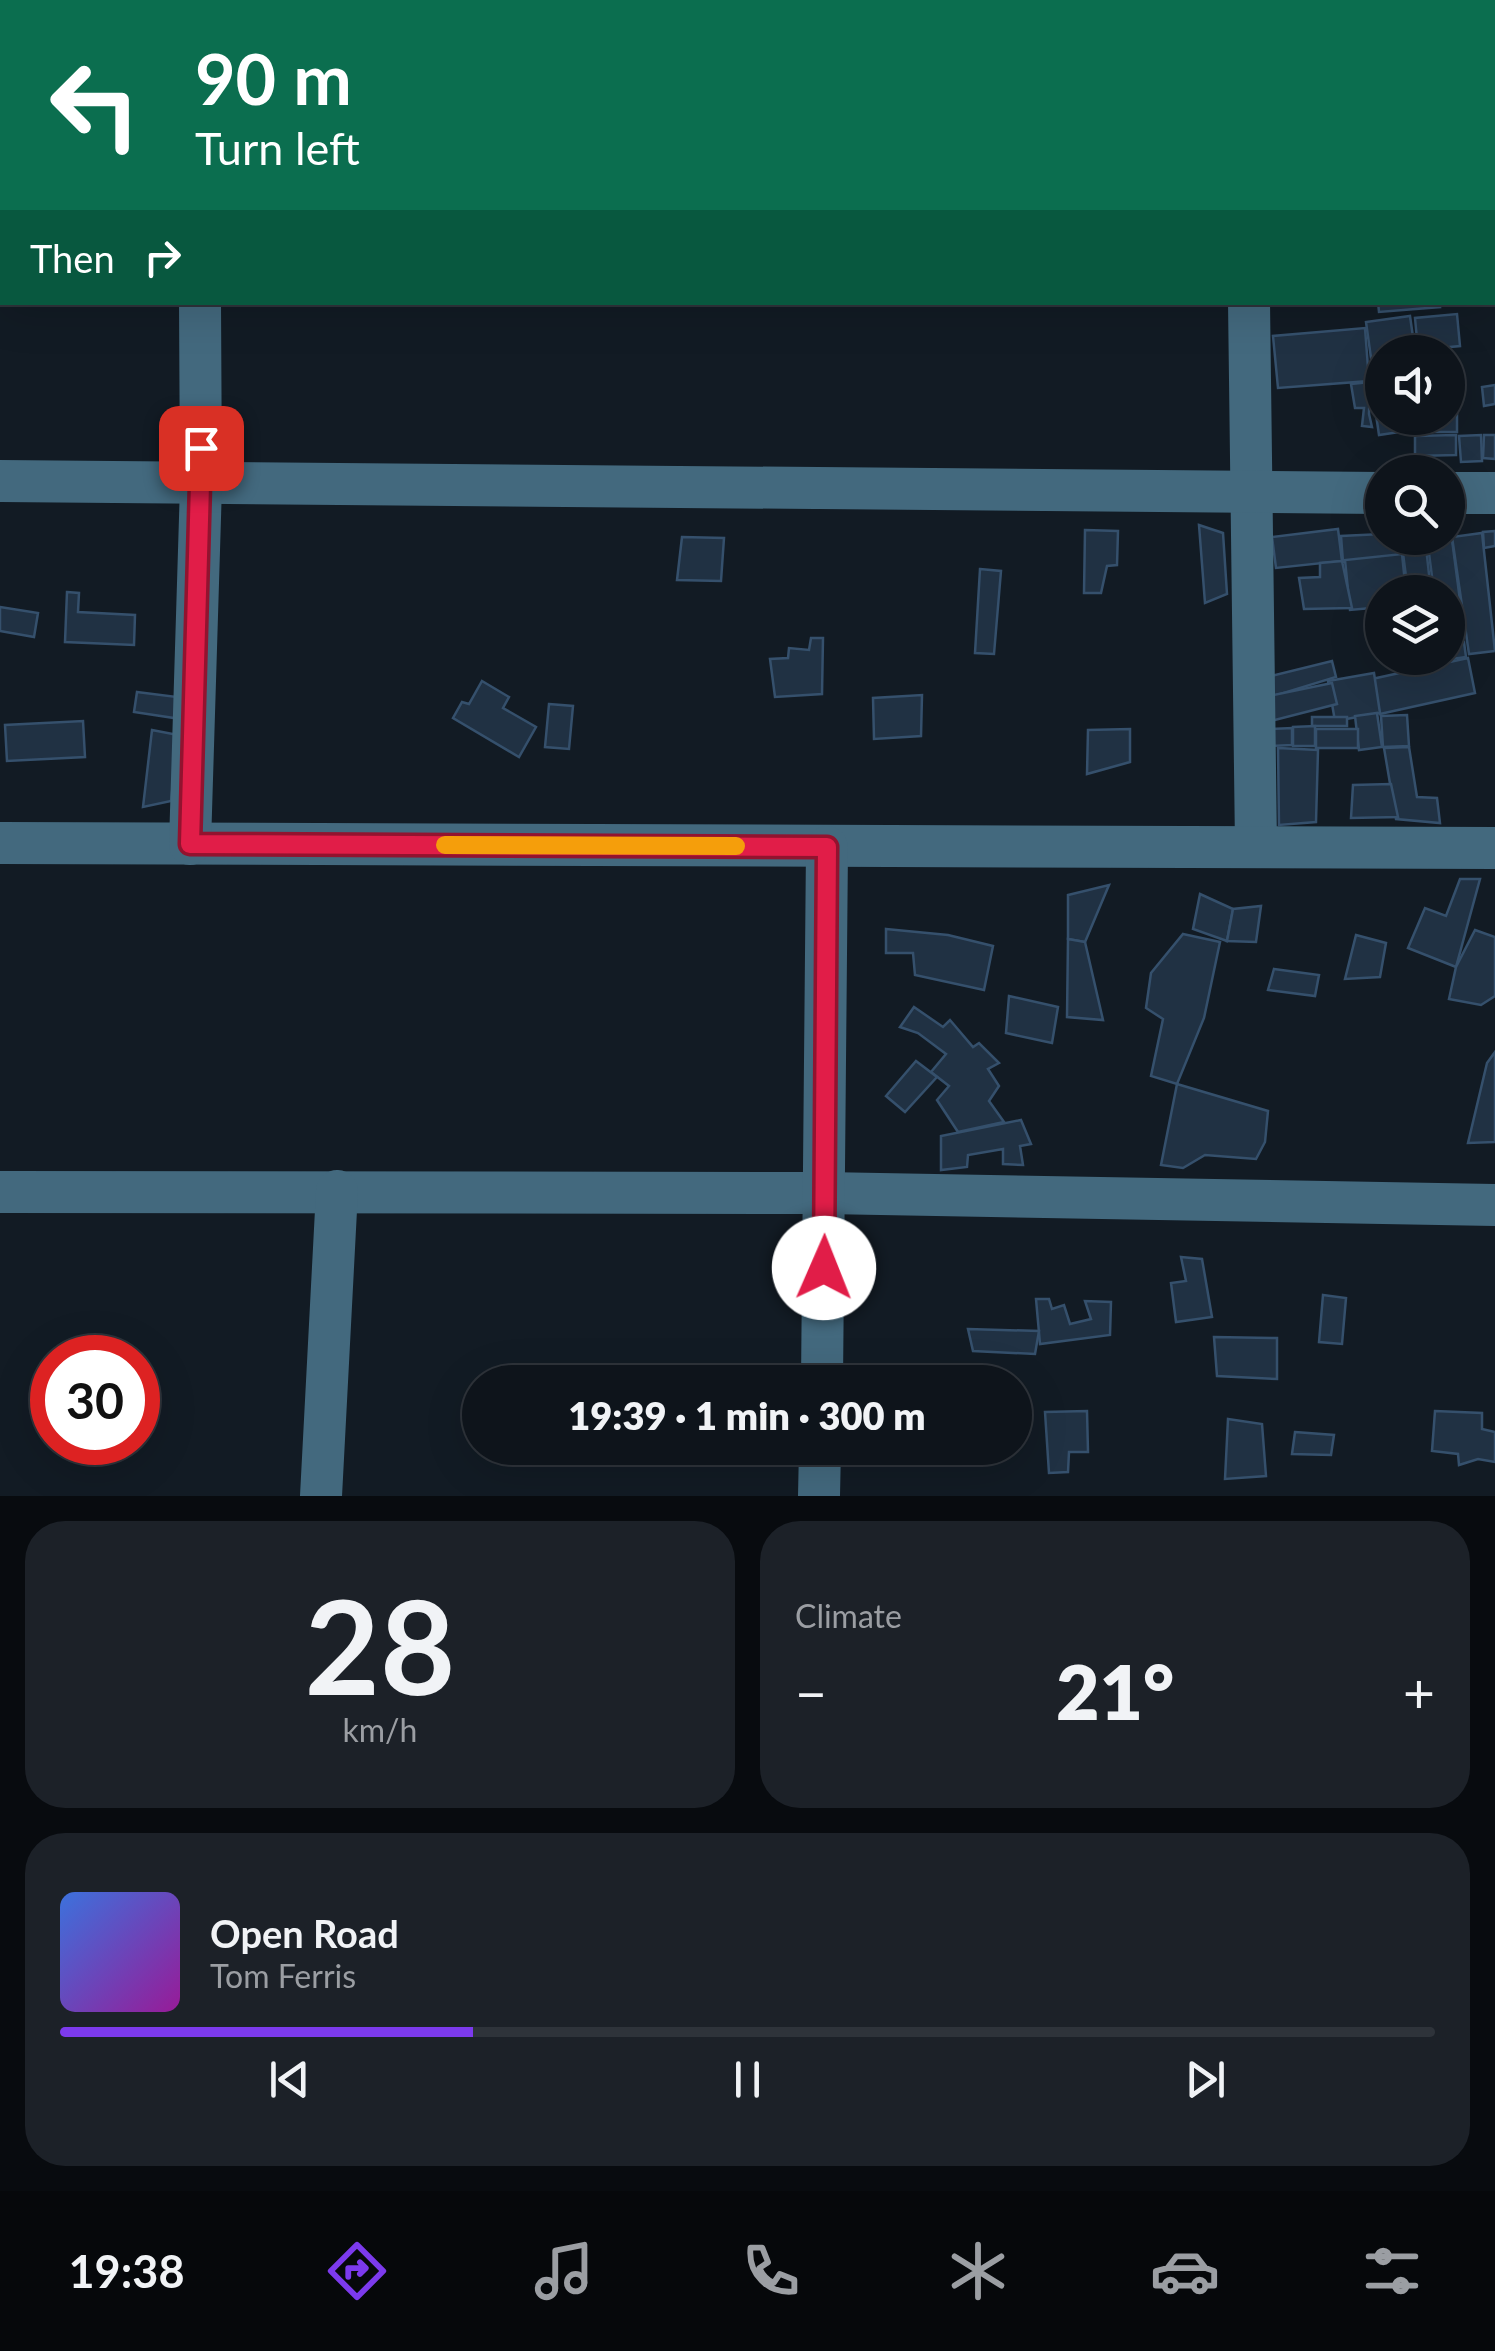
<!DOCTYPE html>
<meta charset="utf-8">
<style>
:root{--surface:#0e141b;--page:#1c2128;--text:#f1f3f6;--muted:#9b9ea3;--line:#2e333a;--accent:#7c3aed}
body{margin:0;font-family:Lato,sans-serif;background:var(--page);color:var(--text);height:100vh;display:flex;flex-direction:column;font-size:38px;white-space:nowrap}
*{box-sizing:border-box;margin:0}
p{font-size:32px;color:var(--muted)}
.icon{flex:none;width:55px;height:55px;fill:none;stroke:currentColor;stroke-width:2;stroke-linecap:round;stroke-linejoin:round}
.map{position:relative;height:1496px;overflow:hidden}
.drawer{display:flex;flex-direction:column;gap:25px;padding:25px;background:#080b0f;flex:1}
.drawer>*{flex:none}
.guide{position:absolute;left:0px;top:0px;width:1495px;height:305px;box-shadow:0 10px 40px #0002,0 0 0 2px var(--line);background:#0b6e4f;color:#fff;overflow:hidden}
.controls{position:absolute;left:1365px;top:335px;display:grid;gap:20px}
.controls a{display:grid;place-items:center;width:100px;height:100px;border-radius:50%;background:var(--surface);box-shadow:0 10px 40px #0002,0 0 0 2px var(--line);font-size:50px}
.speed{position:absolute;left:30px;top:1335px;display:flex;gap:20px;font-size:50px;font-weight:700;text-align:center}
.speed>*{display:grid;place-content:center;width:130px;height:130px;border-radius:50%;background:var(--surface);box-shadow:0 10px 40px #0002,0 0 0 2px var(--line);line-height:1}
.speed .limit{border:15px solid #d22;background:#fff;color:#111}
.pin{position:absolute;display:grid;place-items:center;width:85px;height:85px;color:#fff;margin:-42px;border-radius:20px;box-shadow:0 5px 15px #0006}
.me{position:absolute;width:110px;margin:-55px;rotate:1deg;stroke-linejoin:round;filter:drop-shadow(0 0 8px #0008)}
.turn{display:flex;align-items:center;gap:35px;height:210px;padding:0 30px;font-size:45px}
.turn .icon{width:130px;height:130px;stroke-width:2.5}
.turn b{display:block;font-size:70px;line-height:85px}
.then{display:flex;align-items:center;height:95px;padding:0 30px;background:#0003;gap:20px;font-size:38px}
.big{font-size:75px;font-weight:800;line-height:1.1}
.drawer .widget{flex:1;display:flex;flex-direction:column;justify-content:center;gap:15px;min-width:0;padding:0 35px;border-radius:40px;background:var(--page)}
.drawer .dial{align-items:center;gap:0}
.dial b{font-size:130px;line-height:1}
.song{display:flex;align-items:center;gap:30px}
.cover{width:120px;height:120px;border-radius:15px;background:linear-gradient(135deg,hsl(220 70% 55%),hsl(300 70% 35%))}
.played{height:10px;border-radius:5px;background:linear-gradient(90deg,var(--accent) 30%,var(--line) 30%)}
.keys{display:flex;justify-content:space-around;direction:ltr}
.heat{display:flex;justify-content:space-between;align-items:center;font-size:55px;direction:ltr}
.drawer .tiles{flex:1;display:grid;gap:25px;grid-template-columns:1fr 1fr}
.widget:last-child{grid-column:span 2}
.trip{position:absolute;left:462px;top:1365px;width:570px;height:100px;border-radius:50px;background:var(--surface);box-shadow:0 10px 40px #0002,0 0 0 2px var(--line);font-weight:800;line-height:100px;text-align:center}
.tab-bar{display:flex;height:160px;justify-content:space-around;align-items:center;background:#06080b;color:var(--muted)}
.tab-bar .icon{width:70px;height:70px}
.tab-bar .current{color:var(--accent)}
.tab-bar b{font-size:45px;color:var(--text)}
.map>svg:first-child{display:block}
.water{fill:#113f3d}
.building{fill:#203143;stroke:#35506c;stroke-width:2.5}
.lines{fill:none;stroke-linecap:round;stroke-linejoin:round}
.minor{stroke:#43697e;stroke-width:42}
.route-casing{stroke:#92132f;stroke-width:25}
.route{stroke:#e11d48;stroke-width:18}
.slow{stroke:#f59e0b;stroke-width:18}
</style>
<div class="map">
<svg width="1495" height="1496" viewBox="0 0 1495 1496">
<rect width="100%" height="100%" fill="#121b24"/>
<polygon class="water" points="963,0 1495,0 1495,90 1492,2"/>
<g class="building">
<polygon points="1378,302 1439,302 1440,307 1379,312"/>
<polygon points="1457,314 1460,346 1418,350 1415,318"/>
<polygon points="1410,316 1415,351 1371,358 1366,322"/>
<polygon points="1365,328 1369,381 1278,388 1273,336"/>
<polygon points="1382,365 1382,418 1411,418 1413,430 1379,435 1369,367"/>
<polygon points="1370,382 1369,414 1372,427 1362,426 1364,408 1355,408 1351,384"/>
<polygon points="1495,385 1495,404 1484,406 1482,387"/>
<polygon points="1448,407 1457,407 1457,432 1416,432 1416,418 1448,418"/>
<polygon points="1456,435 1456,455 1415,456 1415,436"/>
<polygon points="1481,435 1482,461 1461,462 1459,436"/>
<polygon points="1484,435 1495,435 1495,459 1483,458"/>
<polygon points="1199,525 1223,533 1227,594 1205,603"/>
<polygon points="1338,529 1342,561 1276,568 1272,537"/>
<polygon points="1085,530 1118,531 1117,565 1107,566 1101,593 1084,593"/>
<polygon points="1495,531 1495,546 1484,548 1483,532"/>
<polygon points="1451,532 1463,623 1448,625 1448,592 1434,592 1427,538 1448,538"/>
<polygon points="1482,533 1495,651 1469,654 1452,537"/>
<polygon points="1382,534 1382,538 1400,538 1401,558 1343,562 1341,536"/>
<polygon points="682,537 724,538 721,581 677,580"/>
<polygon points="1401,538 1425,538 1431,592 1408,592"/>
<polygon points="1402,554 1406,592 1382,592 1382,607 1350,610 1345,560"/>
<polygon points="1342,561 1352,608 1304,609 1299,578 1320,577 1320,563"/>
<polygon points="980,569 1001,571 994,654 975,653"/>
<polygon points="67,592 79,593 78,612 135,615 134,645 65,642"/>
<polygon points="0,607 38,613 34,637 0,631"/>
<polygon points="811,638 823,638 822,694 775,697 770,659 788,658 789,648 809,650"/>
<polygon points="1464,642 1466,657 1417,664 1417,658 1448,658 1448,645"/>
<polygon points="1468,658 1475,693 1380,714 1372,679"/>
<polygon points="1332,661 1336,677 1274,696 1271,676"/>
<polygon points="1374,673 1380,713 1335,721 1328,681"/>
<polygon points="482,681 509,697 503,708 536,727 519,757 453,718 462,702 469,704"/>
<polygon points="1332,683 1337,704 1271,721 1269,696"/>
<polygon points="137,692 177,697 174,718 134,712"/>
<polygon points="922,695 921,736 874,739 873,698"/>
<polygon points="549,704 573,706 569,749 545,747"/>
<polygon points="1377,713 1382,747 1359,750 1355,716"/>
<polygon points="1407,715 1409,746 1383,747 1381,716"/>
<rect x="1312" y="717" width="35" height="9"/>
<polygon points="83,721 85,757 7,761 5,725"/>
<polygon points="1315,726 1315,746 1293,746 1293,727"/>
<polygon points="1292,728 1292,745 1271,746 1271,729"/>
<polygon points="1130,729 1130,762 1087,774 1088,730"/>
<rect x="1316" y="729" width="42" height="19"/>
<polygon points="152,730 178,735 171,801 143,807"/>
<polygon points="1409,747 1417,797 1437,798 1440,823 1396,819 1384,748"/>
<polygon points="1278,748 1318,750 1316,822 1279,825"/>
<polygon points="1391,784 1398,817 1351,818 1353,785"/>
<polygon points="1460,879 1480,879 1456,967 1408,948 1425,908 1446,916"/>
<polygon points="1109,885 1085,942 1068,939 1068,895"/>
<polygon points="1200,894 1233,909 1227,941 1193,929"/>
<polygon points="1261,906 1256,942 1227,941 1233,909"/>
<polygon points="886,929 948,935 993,946 984,990 915,975 913,953 886,953"/>
<polygon points="1475,930 1495,937 1495,996 1481,1005 1449,999 1456,967"/>
<polygon points="1183,934 1220,942 1204,1018 1177,1084 1151,1076 1163,1019 1146,1008 1151,973"/>
<polygon points="1356,935 1386,943 1380,977 1345,979"/>
<polygon points="1068,939 1085,942 1103,1020 1067,1017"/>
<polygon points="1274,969 1319,975 1315,996 1268,990"/>
<polygon points="1009,996 1058,1007 1052,1043 1006,1033"/>
<polygon points="914,1007 943,1027 950,1020 973,1047 979,1043 999,1063 988,1069 999,1086 989,1101 1004,1122 958,1132 937,1100 949,1086 931,1072 946,1054 918,1033 900,1027"/>
<polygon points="1495,1052 1495,1142 1468,1143 1487,1063"/>
<polygon points="916,1061 937,1077 905,1112 886,1096"/>
<polygon points="1177,1084 1268,1111 1265,1142 1256,1159 1205,1155 1183,1168 1161,1165"/>
<polygon points="1021,1120 1031,1144 1020,1146 1023,1165 1003,1164 1003,1149 968,1155 967,1167 941,1170 941,1136"/>
<polygon points="1181,1257 1202,1259 1212,1317 1176,1322 1171,1283 1186,1281"/>
<polygon points="1323,1295 1346,1298 1342,1344 1319,1342"/>
<polygon points="1036,1299 1049,1299 1052,1309 1064,1305 1070,1324 1091,1319 1085,1301 1111,1302 1110,1335 1040,1344"/>
<polygon points="968,1329 1039,1331 1035,1354 973,1351"/>
<polygon points="1214,1337 1277,1338 1277,1379 1217,1376"/>
<polygon points="1087,1411 1088,1452 1069,1452 1068,1472 1049,1473 1045,1412"/>
<polygon points="1435,1411 1482,1413 1482,1429 1495,1432 1495,1462 1478,1459 1459,1465 1458,1454 1432,1451"/>
<polygon points="1228,1419 1262,1424 1266,1476 1225,1479"/>
<polygon points="1295,1432 1334,1435 1331,1455 1292,1454"/>
</g>
<g class="lines">
<g class="minor">
<polyline points="630,0 630,2"/>
<polyline points="200,2 200,0"/>
<polyline points="0,93 2,93"/>
<polyline points="1249,302 1256,846"/>
<polyline points="0,481 1382,493"/>
<polyline points="1448,493 1495,493"/>
<polyline points="0,843 1495,848"/>
<polyline points="190,844 201,485 200,302"/>
<polyline points="0,1192 825,1193 1495,1205"/>
<polyline points="822,1382 827,847"/>
<polyline points="321,1496 337,1191"/>
<polyline points="819,1496 820,1448"/>
</g>
</g>
<g class="lines">
<defs>
<polyline id="route" points="201,448 190,844 827,847 824,1268"/>
</defs>
<use href="#route" class="route-casing"/>
<use href="#route" class="route"/>
<polyline class="slow" points="445,845 736,846"/>
</g>
</svg>
<div class="controls">
<a><svg class="icon" aria-label="sound" viewBox="0 0 24 24"><path d="M4 9h4l5-4v14l-5-4H4zM17 9q2 3 0 6"/></svg></a>
<a><svg class="icon" aria-label="search" viewBox="0 0 24 24"><circle cx="10" cy="10" r="6"/><path d="M15 15l6 6"/></svg></a>
<a><svg class="icon" aria-label="layers" viewBox="0 0 24 24"><path d="M12 4l9 5-9 5-9-5zM3 14l9 5 9-5"/></svg></a>
</div>
<div class="speed"><div class="limit">30</div></div>
<div class="pin" style="left:201px;top:448px;background:#d93025"><svg class="icon" aria-label="arrive" viewBox="0 0 24 24"><path d="M6 21V4h12l-3 4 3 4H6"/></svg></div>
<svg class="me" style="left:824px;top:1268px" viewBox="-20 -20 40 40"><circle r="19" fill="#fff"/><path d="M0-13L10 11 0 6-10 11z" fill="#e11d48"/></svg>
<div class="trip">19:39 · 1 min · 300 m</div>
<div class="guide">
<div class="turn"><svg class="icon" aria-label="left" viewBox="0 0 24 24"><path d="M17 20v-9H6M10 6l-5 5 5 5"/></svg><div><b>90 m</b>Turn left</div></div>
<div class="then">Then<svg class="icon" aria-label="right" viewBox="0 0 24 24"><path d="M7 20v-9h11M14 6l5 5-5 5"/></svg></div>
</div>
</div>
<section class="drawer">
<div class="tiles">
<div class="widget dial"><b>28</b><p>km/h</p></div>
<div class="widget"><p>Climate</p>
<div class="heat"><a>−</a><b class="big">21°</b><a>+</a></div>
</div>
<div class="widget">
<div class="song"><i class="cover"></i><div><b>Open Road</b><p>Tom Ferris</p></div></div>
<div class="played"></div>
<div class="keys"><svg class="icon" aria-label="previous" viewBox="0 0 24 24"><path d="M18 5L8 12l10 7zM5 5v14"/></svg><svg class="icon" aria-label="pause" viewBox="0 0 24 24"><path d="M8 5v14M16 5v14"/></svg><svg class="icon" aria-label="next" viewBox="0 0 24 24"><path d="M6 5l10 7-10 7zM19 5v14"/></svg></div>
</div>
</div>
</section>
<nav class="tab-bar">
<b>19:38</b>
<svg class="icon current" aria-label="directions" viewBox="0 0 24 24"><path d="M12 3l9 9-9 9-9-9zM9 14v-3h6M13 9l2 2-2 2"/></svg>
<svg class="icon" aria-label="music" viewBox="0 0 24 24"><path d="M9 18V5l10-2v13"/><circle cx="6" cy="18" r="3"/><circle cx="16" cy="16" r="3"/></svg>
<svg class="icon" aria-label="phone" viewBox="0 0 24 24"><path d="M5 4h4l2 5-3 2q2 4 5 5l2-3 5 2v4C11 20 4 13 5 4z"/></svg>
<svg class="icon" aria-label="climate" viewBox="0 0 24 24"><path d="M12 3v18M4 7l16 10M4 17L20 7"/></svg>
<svg class="icon" aria-label="car" viewBox="0 0 24 24"><path d="M5 17H2v-5l4-1 3-4h7l3 4 3 1v5h-3M9 17h6M6 11h13"/><circle cx="7" cy="17" r="2"/><circle cx="17" cy="17" r="2"/></svg>
<svg class="icon" aria-label="filters" viewBox="0 0 24 24"><path d="M4 7h16M4 17h16"/><circle cx="9" cy="7" r="2"/><circle cx="15" cy="17" r="2"/></svg>
</nav>
